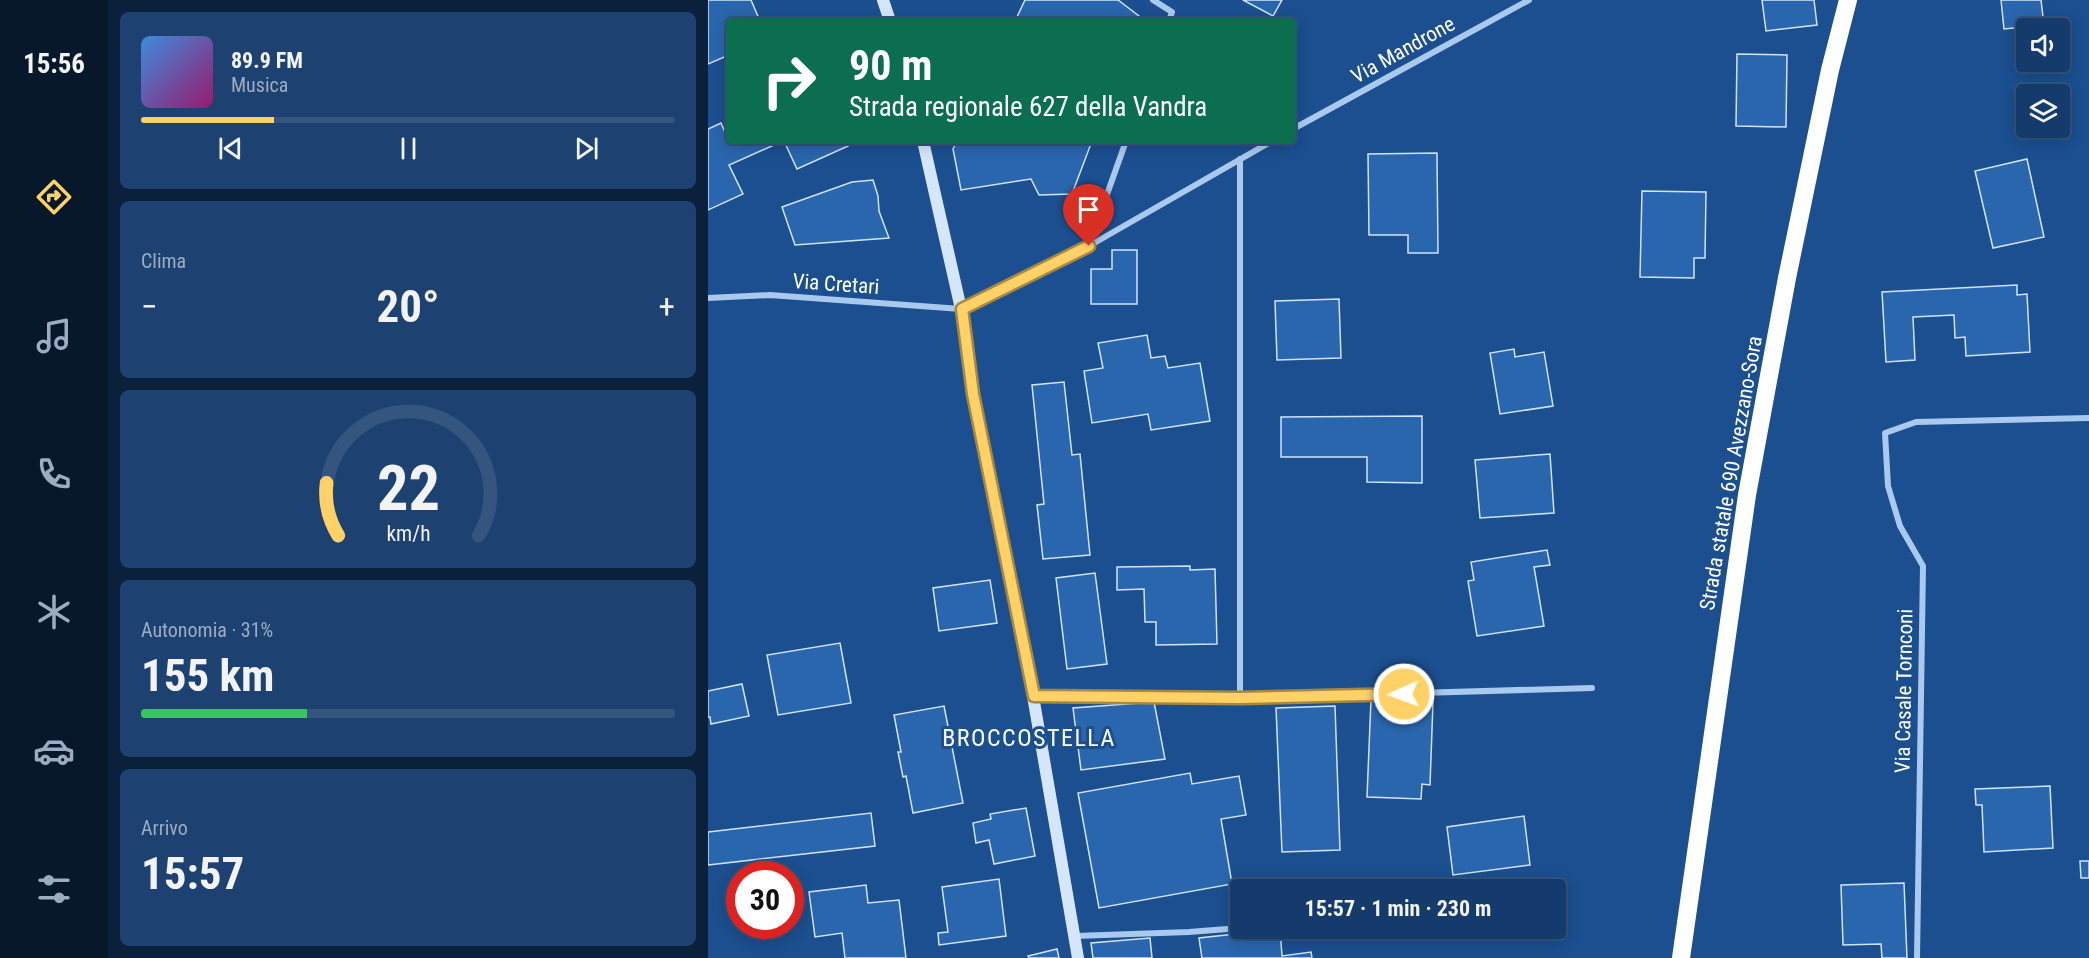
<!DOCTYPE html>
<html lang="it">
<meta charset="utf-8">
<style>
:root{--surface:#143b6b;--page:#1d4271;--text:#f1f3f6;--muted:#9dadc1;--line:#33557e;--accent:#ffd166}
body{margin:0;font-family:"Roboto Condensed",sans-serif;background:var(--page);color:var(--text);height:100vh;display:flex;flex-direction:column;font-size:22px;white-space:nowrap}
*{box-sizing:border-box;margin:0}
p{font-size:20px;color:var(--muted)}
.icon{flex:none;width:33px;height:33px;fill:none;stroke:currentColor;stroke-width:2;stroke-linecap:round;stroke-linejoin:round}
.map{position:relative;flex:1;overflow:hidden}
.sheet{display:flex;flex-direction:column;gap:12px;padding:12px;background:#0b203b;width:600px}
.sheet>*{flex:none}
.guide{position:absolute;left:18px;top:18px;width:570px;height:126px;border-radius:6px;box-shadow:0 3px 15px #0003,0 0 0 2px var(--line);background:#0b6e4f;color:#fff;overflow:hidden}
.controls{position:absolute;left:1308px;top:18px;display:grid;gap:12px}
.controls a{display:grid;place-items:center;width:54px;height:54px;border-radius:6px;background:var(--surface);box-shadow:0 3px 15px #0003,0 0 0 2px var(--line);font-size:30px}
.speed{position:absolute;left:18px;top:861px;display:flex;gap:12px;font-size:30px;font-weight:700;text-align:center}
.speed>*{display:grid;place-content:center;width:78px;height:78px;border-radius:50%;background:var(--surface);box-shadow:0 3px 15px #0003,0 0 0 2px var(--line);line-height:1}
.speed .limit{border:9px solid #d22;background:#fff;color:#111}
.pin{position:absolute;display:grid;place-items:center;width:51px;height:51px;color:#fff;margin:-62px -26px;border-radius:50% 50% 50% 0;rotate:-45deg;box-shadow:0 0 6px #0007}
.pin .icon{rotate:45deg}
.me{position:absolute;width:66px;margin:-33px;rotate:268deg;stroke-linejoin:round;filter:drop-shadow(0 0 4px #0008)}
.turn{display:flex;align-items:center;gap:21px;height:126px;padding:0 24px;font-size:27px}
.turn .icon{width:78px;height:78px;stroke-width:2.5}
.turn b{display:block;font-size:42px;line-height:51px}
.big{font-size:45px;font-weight:700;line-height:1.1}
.sheet .card{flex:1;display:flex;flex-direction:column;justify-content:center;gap:9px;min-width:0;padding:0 21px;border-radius:9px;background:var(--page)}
.sheet .dial{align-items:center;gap:0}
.dial svg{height:156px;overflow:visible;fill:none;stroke:var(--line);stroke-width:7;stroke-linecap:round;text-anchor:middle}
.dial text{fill:var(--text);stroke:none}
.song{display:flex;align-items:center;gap:18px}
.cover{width:72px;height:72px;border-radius:9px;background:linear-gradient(135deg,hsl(210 70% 55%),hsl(320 70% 35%))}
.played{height:6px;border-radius:3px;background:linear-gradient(90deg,var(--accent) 25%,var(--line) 25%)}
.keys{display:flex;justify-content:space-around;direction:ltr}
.heat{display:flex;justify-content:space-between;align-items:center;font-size:33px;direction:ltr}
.charge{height:9px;border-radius:4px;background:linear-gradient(90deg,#34c759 31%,var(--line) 0)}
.trip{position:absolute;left:522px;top:879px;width:336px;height:60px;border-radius:6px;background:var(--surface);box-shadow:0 3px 15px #0003,0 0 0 2px var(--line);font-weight:700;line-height:60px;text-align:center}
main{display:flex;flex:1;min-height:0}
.dock{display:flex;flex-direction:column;width:108px;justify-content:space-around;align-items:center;background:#08182b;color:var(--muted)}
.dock .icon{width:42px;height:42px}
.dock .active{color:var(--accent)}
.dock b{font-size:27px;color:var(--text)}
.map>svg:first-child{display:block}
.building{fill:#2a66ad;stroke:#cfe3fa;stroke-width:1.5}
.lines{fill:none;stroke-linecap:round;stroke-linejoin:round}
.street{stroke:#a9c9ee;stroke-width:6}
.secondary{stroke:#d6e6fa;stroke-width:12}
.highway{stroke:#fff;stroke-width:18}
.route-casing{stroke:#a68842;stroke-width:15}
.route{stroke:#ffd166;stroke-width:10}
.labels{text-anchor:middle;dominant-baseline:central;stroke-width:6;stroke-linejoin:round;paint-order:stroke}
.street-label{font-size:21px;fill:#fff;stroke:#1b4f8f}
.quarter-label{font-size:24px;letter-spacing:1.5px;fill:#fff;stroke:#1b4f8f}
</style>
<main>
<nav class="dock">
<b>15:56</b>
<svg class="icon active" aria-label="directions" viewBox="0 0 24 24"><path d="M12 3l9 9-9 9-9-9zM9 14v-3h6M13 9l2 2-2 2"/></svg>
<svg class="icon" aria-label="music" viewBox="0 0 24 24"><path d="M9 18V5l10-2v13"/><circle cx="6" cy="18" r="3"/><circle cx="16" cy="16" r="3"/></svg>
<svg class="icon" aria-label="phone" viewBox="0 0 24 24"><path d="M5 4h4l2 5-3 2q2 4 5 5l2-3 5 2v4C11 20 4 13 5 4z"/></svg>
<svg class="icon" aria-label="climate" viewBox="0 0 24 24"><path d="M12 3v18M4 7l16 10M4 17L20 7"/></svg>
<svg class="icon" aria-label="car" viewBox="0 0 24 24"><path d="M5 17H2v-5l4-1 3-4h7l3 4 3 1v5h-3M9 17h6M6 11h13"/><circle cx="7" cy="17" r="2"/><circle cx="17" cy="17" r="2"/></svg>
<svg class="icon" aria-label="filters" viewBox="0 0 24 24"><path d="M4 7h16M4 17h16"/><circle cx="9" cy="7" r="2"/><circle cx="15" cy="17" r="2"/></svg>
</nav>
<section class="sheet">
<div class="card">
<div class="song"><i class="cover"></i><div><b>89.9 FM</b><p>Musica</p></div></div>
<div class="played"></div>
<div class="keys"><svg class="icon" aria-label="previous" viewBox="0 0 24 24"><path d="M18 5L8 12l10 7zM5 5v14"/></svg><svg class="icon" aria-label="pause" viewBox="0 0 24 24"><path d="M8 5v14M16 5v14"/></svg><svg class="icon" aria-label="next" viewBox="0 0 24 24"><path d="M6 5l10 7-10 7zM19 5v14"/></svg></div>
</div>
<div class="card"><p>Clima</p>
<div class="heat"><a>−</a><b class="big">20°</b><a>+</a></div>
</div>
<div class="card dial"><svg viewBox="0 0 100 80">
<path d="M14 69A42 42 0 1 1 86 69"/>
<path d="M14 69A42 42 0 0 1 8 42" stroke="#ffd166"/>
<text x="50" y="56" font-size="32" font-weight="700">22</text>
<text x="50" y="72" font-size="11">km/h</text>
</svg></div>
<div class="card"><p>Autonomia · 31%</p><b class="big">155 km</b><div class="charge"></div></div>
<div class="card"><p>Arrivo</p><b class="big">15:57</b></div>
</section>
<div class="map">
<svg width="1381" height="958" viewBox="0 0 1381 958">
<rect width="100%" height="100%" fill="#1b4f8f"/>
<g class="building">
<polygon points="0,0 43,0 52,21 21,21 21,55 0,64"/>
<polygon points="317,0 410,0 431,16 429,21 307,21"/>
<polygon points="535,0 574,0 565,16"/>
<polygon points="1054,0 1106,0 1109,25 1058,31"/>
<polygon points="1293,0 1333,0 1336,25 1296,29"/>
<polygon points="1029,54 1079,55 1078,127 1028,126"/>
<polygon points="13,123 21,141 75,141 21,165 35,194 0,210 0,129"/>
<polygon points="76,141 138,141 140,146 89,169"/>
<polygon points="249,141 384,141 364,194 331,195 323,179 253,190 245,149"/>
<polygon points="729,153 730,253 700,253 700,235 661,235 660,154"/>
<polygon points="1319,159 1336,237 1285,248 1267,171"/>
<polygon points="165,180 170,196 171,211 181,238 87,245 74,207 144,182"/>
<polygon points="934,191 998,192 997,258 986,258 986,278 932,277"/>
<polygon points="404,250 429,250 429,304 383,304 383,269 404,269"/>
<polygon points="1309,285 1309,295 1319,294 1322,352 1258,356 1257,337 1247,338 1246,315 1205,317 1207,360 1178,362 1174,292"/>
<polygon points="631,299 633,358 569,360 567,301"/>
<polygon points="439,335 443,358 457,356 460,368 492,363 502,421 443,430 440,414 384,423 376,371 395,368 390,343"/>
<polygon points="806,349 807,357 836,352 845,406 792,414 782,353"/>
<polygon points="356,382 364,455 372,454 382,555 335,559 329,505 336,504 324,385"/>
<polygon points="714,416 714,483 659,482 659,457 573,457 573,417"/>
<polygon points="842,454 846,513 772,518 767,460"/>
<polygon points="839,550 842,565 826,567 836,626 769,636 760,581 766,580 763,562"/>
<polygon points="482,566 482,570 507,569 509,644 448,645 448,622 437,622 436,589 409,590 409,567"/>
<polygon points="387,573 399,664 359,669 348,578"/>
<polygon points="282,580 289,623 231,631 225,588"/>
<polygon points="132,643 143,703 70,715 59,655"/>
<polygon points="34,684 41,716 3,724 2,717 0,717 0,691"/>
<polygon points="663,699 725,702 722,785 714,784 713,799 659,797"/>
<polygon points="446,702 457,759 373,770 365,708"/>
<polygon points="236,706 255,803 205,813 198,776 195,777 190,752 193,752 186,715"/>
<polygon points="627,706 632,850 574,852 568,708"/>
<polygon points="482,773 484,784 531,776 538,815 513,819 524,884 391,908 370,793"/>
<polygon points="1342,786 1345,848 1276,852 1274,805 1268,805 1267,789"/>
<polygon points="318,808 327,856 286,864 281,840 268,843 265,823 283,819 282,814"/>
<polygon points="163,813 167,846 0,865 0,832"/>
<polygon points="816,816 822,865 745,875 739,827"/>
<polygon points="1372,861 1381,861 1381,878 1373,878"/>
<polygon points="291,879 298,936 231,945 230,933 240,932 234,887"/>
<polygon points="1196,883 1199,958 1174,958 1173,944 1135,945 1133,885"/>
<polygon points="158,885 160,903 191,900 198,958 137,958 134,933 107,937 101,892"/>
<polygon points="572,929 574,956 603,952 604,958 494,958 491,938"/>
<polygon points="442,938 444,958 385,958 383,943"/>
<polygon points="349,949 351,958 321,958 320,956"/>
</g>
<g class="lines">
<g class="street">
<polyline points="445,0 464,12 461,21"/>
<polyline points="585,129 821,0"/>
<polyline points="532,159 532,698"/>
<polyline points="381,245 418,141"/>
<polyline points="0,298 62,295 253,309 381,246 564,141"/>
<polyline points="325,696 532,698 884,688"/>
<polyline points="367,936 481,932 532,928"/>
<polyline points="1209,958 1215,566 1192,526 1180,486 1177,433 1208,422 1381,418"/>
</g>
<g class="secondary">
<polyline points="175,0 182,21"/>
<polyline points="215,141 253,309 265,394 325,696 370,958"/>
</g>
<polyline class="highway" points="973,958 1039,495 1079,278 1122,70 1140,0"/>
</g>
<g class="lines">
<defs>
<polyline id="route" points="381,246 254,309 265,394 326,696 532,698 696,694"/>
</defs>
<use href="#route" class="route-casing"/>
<use href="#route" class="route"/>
</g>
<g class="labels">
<g class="street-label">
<text transform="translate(695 50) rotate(-29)">Via Mandrone</text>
<text transform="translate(128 284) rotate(4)">Via Cretari</text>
<text transform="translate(1023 473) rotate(-80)">Strada statale 690 Avezzano-Sora</text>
<text transform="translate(1196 691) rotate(-89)">Via Casale Tornconi</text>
</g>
<g class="quarter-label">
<text x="321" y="738">BROCCOSTELLA</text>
</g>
</g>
</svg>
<div class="controls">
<a><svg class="icon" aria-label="sound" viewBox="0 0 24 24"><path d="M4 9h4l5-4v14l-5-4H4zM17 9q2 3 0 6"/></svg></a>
<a><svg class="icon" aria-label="layers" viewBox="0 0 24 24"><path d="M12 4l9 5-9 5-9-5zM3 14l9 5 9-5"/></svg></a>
</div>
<div class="speed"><div class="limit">30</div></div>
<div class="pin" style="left:381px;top:246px;background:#d93025"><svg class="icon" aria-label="arrive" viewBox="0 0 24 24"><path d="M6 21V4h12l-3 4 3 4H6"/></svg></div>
<svg class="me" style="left:696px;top:694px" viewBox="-20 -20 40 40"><circle r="17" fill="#ffd166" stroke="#fff" stroke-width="3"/><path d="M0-11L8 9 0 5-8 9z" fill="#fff"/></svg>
<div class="trip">15:57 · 1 min · 230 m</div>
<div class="guide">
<div class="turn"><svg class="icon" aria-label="right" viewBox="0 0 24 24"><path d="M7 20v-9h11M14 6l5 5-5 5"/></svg><div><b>90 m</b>Strada regionale 627 della Vandra</div></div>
</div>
</div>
</main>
